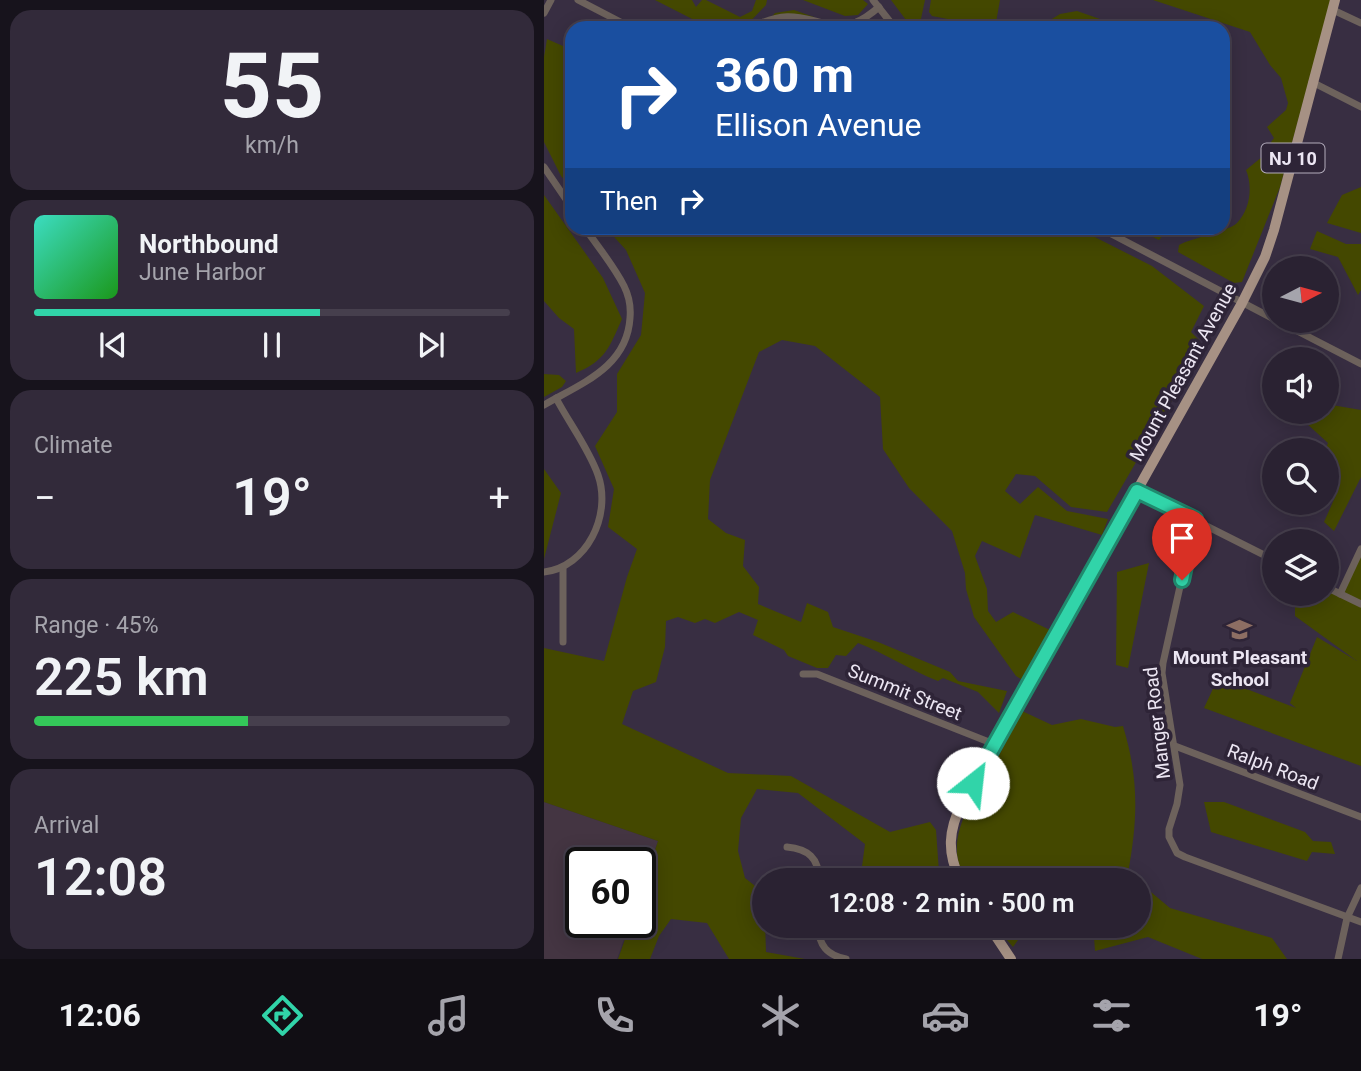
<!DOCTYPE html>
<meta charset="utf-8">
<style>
:root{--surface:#2a2232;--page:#322a3a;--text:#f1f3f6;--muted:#a5a4ac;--line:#463f4d;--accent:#31d4a9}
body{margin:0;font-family:Roboto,sans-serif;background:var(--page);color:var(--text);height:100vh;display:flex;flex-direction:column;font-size:26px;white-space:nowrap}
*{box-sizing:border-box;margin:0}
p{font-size:23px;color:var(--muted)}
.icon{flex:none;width:38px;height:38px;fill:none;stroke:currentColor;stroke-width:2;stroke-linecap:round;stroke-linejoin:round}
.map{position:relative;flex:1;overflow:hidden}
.panel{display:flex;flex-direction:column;gap:10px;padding:10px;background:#17131c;width:544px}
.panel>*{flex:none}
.top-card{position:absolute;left:21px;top:21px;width:665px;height:214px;border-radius:21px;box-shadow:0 4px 18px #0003,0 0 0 2px var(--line);background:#1a4fa0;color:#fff;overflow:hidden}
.needle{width:46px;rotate:84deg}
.controls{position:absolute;left:718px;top:256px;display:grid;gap:14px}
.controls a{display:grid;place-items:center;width:77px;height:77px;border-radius:50%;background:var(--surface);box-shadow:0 4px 18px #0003,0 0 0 2px var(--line);font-size:35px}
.speed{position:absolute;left:21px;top:847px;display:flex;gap:14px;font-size:35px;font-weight:700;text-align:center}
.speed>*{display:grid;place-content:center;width:91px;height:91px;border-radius:50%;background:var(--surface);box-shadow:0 4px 18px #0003,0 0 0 2px var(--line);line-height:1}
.speed .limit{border:4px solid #111;border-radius:10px;background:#fff;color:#111}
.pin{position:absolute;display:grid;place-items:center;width:60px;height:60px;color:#fff;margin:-72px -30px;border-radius:50% 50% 50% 0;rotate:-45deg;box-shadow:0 0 7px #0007}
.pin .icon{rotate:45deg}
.me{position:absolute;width:77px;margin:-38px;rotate:29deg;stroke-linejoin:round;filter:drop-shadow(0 0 5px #0008)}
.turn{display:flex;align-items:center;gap:24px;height:147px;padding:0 35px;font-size:32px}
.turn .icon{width:91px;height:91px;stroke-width:2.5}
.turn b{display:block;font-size:49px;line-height:60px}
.then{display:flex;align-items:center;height:66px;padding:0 35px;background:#0003;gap:14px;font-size:26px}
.big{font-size:52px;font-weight:600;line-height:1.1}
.panel .widget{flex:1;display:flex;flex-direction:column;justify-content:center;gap:10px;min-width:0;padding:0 24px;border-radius:21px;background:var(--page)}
.panel .dial{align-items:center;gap:0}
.dial b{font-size:91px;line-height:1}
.song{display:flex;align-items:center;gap:21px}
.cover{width:84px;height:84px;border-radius:10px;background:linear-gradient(135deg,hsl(170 70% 55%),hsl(120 70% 35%))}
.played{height:7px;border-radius:4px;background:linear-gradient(90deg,var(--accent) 60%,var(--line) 60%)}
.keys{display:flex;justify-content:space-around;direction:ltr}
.heat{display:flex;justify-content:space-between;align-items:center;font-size:38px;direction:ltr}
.charge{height:10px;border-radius:5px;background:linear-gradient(90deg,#34c759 45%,var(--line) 0)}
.trip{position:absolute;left:208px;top:868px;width:399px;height:70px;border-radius:35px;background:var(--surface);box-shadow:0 4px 18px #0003,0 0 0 2px var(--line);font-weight:600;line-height:70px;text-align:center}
.tab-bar{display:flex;height:112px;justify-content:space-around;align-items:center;background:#110e14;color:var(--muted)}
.tab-bar .icon{width:49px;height:49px}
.tab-bar .active{color:var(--accent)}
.tab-bar b{font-size:32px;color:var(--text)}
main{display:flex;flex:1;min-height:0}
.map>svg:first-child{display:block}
.medical{fill:#443542}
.green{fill:#444800}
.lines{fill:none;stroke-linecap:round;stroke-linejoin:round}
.street{stroke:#6d625c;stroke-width:7}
.primary{stroke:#a69184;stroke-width:10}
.route-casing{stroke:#208a6e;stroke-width:18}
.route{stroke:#31d4a9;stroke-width:12}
.labels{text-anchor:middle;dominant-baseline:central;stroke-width:7;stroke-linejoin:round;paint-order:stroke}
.shield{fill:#2e2437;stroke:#b3acbb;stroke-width:2}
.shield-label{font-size:18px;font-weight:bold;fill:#ece6f3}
.street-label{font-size:19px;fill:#ece6f3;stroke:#2e2437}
.poi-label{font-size:19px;font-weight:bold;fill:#ece6f3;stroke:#2e2437}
</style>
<main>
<section class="panel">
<div class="widget dial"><b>55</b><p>km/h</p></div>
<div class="widget">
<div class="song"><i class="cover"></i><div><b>Northbound</b><p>June Harbor</p></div></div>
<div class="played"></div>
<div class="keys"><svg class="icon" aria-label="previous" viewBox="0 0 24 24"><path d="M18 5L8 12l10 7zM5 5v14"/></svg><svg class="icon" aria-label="pause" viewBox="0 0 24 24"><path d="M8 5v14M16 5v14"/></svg><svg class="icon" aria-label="next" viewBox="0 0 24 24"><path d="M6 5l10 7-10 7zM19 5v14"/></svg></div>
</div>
<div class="widget"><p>Climate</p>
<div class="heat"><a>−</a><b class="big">19°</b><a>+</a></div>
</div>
<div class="widget"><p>Range · 45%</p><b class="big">225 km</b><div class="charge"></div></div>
<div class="widget"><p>Arrival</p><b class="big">12:08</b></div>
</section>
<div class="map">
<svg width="817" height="959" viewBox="0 0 817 959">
<rect width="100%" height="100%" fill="#382e42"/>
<polygon class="medical" points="0,802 114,841 96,893 96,863 37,863 37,922 86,922 73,959 0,959"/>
<g class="green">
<polygon points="111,0 148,0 152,7 158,0 162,0 196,17 208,11 212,0 223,0 222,5 200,28 157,28 158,24"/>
<polygon points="259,0 319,0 324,4 314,15 301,16"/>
<polygon points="347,0 381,0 375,28 368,28"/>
<polygon points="387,0 456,0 451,28 388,16 385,12"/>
<path d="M 609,0 L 787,0 L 736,187 L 698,282 L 690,283 L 634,252 L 635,245 C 648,238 685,231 693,223 C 706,210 709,187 702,170 L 730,147 L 727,142 L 730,138 L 723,127 L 742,110 L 744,103 L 737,78 L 726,65 L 706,32 Z"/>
<polygon points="250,10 270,17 259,28 218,28 231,13"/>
<polygon points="533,11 556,19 567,28 493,28 516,14"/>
<polygon points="3,39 28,50 28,189 17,176 0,142 0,57"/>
<polygon points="817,187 817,233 783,223 798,195"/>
<path d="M 0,195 L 59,278 L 78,319 C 65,348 62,360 32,373 L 30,329 L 15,318 L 0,301 Z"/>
<path d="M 62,228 L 533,228 L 608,266 L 660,306 L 647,332 L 656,341 L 633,392 L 563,512 L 527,507 L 491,476 L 472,474 L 461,491 L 476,504 L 494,487 L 523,511 L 564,519 L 558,535 L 491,515 L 476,558 L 438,541 L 431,556 L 443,589 L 444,611 L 452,622 L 469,612 L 506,630 L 480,681 L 472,676 L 430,617 L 422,589 L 421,573 L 408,531 L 365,488 L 339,449 L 336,397 L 271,346 L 238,340 L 215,352 L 166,480 L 164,519 L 182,533 L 201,540 L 199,566 L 215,587 L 214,604 L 257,622 L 263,603 L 284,612 L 289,627 L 334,642 L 406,672 L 414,681 L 463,691 L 455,713 L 434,692 L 399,678 L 394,681 C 366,670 342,654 314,643 L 302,656 L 292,655 L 284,668 L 273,668 L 244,656 L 240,650 L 209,635 L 214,620 L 195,612 L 171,623 L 161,619 L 151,623 L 134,617 L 122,621 L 121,647 L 112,682 L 89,691 L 78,724 L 184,773 L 247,776 L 346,832 L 386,822 L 392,830 L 395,872 L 383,880 L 319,880 L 317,874 L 321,844 L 254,793 L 213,789 L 197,818 L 194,851 L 201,878 L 220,893 L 222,952 L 261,959 L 185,959 L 163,923 L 127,919 L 115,936 L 106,959 L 74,959 L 87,922 L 96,922 L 96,895 L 114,841 L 0,802 L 0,648 L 60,661 L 83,577 L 93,549 L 64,527 L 70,489 L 51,446 L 73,412 L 73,374 L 97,335 L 101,293 L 82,250 Z"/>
<polygon points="590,228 625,228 615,240"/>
<polygon points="773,231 802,244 817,244 817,290 814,295 794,257 766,249"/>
<polygon points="0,374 15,375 22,381 18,387 0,397"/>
<polygon points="782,404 817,410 817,477 790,531 780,522 792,495 785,476 782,474 781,450 784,443 749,411 782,411"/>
<polygon points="0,469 17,493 0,559"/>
<polygon points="817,551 817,766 660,708 674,678 752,708 746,703 773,637 813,661 751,616 751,593 782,593 782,587 796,594"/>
<polygon points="605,563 584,668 572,665 573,572"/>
<path d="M 478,711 L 508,725 L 537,719 L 571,727 L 579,726 C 595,779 594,818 584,873 L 593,880 L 458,880 L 454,875 L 448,880 L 422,880 C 397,840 429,799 450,764 C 460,747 469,728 478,711 Z"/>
<polygon points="660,802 680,802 761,832 769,841 787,842 791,854 768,852 763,861 667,832"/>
<polygon points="595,882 626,908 728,938 743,959 658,959 604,937 551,951 550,937 564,929 564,926 595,926"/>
<polygon points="459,926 484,926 469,947 455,931"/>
</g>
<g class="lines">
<g class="street">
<polyline points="34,0 88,28"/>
<polyline points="329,0 351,28"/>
<polyline points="789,10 817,23"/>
<polyline points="0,13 7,0"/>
<path d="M 207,28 C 258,0 271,34 312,22 C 321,19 328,13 335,7"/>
<polyline points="768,82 817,107"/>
<polyline points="0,167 28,208"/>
<polyline points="556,228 730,319"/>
<polyline points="732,320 817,364"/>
<path d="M 0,405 C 38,383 83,367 86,318 C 87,307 85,296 80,286 C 70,266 54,247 41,228"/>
<polyline points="593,491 730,560"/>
<polyline points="651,519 619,663 618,673 636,785 633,804 625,829 625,837 633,853 641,857 817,922"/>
<polyline points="19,567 19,642"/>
<path d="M 0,572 C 43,567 68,515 54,475 C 45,449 25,423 12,398"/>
<polyline points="782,587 817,604"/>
<polyline points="796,594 817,549"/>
<polyline points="259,674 273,674 450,744"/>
<polyline points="631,746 817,817"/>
<path d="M 243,847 C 264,849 275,858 275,880"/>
<path d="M 274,926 C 275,946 283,955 302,959"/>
<polyline points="794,959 803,918 817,888"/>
</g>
<g class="primary">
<path d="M 416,880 C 403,852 404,831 418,803 L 698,303 L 721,257 L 730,230 L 791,0"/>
<polyline points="445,926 467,959"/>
</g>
</g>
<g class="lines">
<defs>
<polyline id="route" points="429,783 593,491 651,519 638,580"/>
</defs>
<use href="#route" class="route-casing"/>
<use href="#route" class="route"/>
</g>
<defs>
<symbol id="school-bare" viewBox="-9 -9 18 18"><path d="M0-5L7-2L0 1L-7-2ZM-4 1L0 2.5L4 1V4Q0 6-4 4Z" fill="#8d6e63" stroke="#2e2437" stroke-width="2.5" paint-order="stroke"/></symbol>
</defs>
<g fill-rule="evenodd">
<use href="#school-bare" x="678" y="612" width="35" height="35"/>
</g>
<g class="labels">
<rect class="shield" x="717.5" y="143.5" width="63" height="29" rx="5"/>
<g class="shield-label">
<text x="749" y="158">NJ 10</text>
</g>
<g class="street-label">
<text transform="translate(639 372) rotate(-61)">Mount Pleasant Avenue</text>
<text transform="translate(361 692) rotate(22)">Summit Street</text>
<text transform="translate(613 723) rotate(-97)">Manger Road</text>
<text transform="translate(729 767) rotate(21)">Ralph Road</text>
</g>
<g class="poi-label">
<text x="696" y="657">Mount Pleasant<tspan x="696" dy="22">School</tspan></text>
</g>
</g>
</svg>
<div class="controls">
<a><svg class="needle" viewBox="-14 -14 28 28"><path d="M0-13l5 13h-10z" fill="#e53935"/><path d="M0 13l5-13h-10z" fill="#a5a4ac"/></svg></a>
<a><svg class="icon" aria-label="sound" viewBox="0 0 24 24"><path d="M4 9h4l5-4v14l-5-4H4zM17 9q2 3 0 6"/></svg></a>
<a><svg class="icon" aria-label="search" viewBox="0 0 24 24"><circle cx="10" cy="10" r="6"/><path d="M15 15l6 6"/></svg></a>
<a><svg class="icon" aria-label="layers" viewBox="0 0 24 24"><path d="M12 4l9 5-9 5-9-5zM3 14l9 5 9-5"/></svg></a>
</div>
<div class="speed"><div class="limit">60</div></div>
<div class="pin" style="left:638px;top:580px;background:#d93025"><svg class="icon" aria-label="arrive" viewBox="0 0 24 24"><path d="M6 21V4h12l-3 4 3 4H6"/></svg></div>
<svg class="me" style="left:429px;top:783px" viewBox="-20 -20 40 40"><circle r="19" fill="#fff"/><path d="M0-13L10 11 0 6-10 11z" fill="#31d4a9"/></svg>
<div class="trip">12:08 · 2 min · 500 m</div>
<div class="top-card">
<div class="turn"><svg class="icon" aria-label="right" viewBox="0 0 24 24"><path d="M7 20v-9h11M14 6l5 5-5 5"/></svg><div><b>360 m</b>Ellison Avenue</div></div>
<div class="then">Then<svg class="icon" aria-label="right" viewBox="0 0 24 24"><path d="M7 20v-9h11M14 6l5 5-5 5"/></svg></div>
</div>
</div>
</main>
<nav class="tab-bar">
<b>12:06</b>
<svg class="icon active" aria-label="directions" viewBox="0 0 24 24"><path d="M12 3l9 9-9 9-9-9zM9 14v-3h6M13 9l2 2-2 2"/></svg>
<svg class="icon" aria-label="music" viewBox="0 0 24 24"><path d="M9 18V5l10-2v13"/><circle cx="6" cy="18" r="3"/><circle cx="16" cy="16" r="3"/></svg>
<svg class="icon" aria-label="phone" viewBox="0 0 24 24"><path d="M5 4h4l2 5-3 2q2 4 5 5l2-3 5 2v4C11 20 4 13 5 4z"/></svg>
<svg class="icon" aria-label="climate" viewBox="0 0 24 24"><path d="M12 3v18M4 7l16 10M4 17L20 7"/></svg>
<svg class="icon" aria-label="car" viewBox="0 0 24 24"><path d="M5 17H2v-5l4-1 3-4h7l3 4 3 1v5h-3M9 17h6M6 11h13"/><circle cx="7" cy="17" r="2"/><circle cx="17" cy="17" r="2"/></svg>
<svg class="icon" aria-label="filters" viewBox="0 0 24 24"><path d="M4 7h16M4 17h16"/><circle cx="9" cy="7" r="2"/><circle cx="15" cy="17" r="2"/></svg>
<b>19°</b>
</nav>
